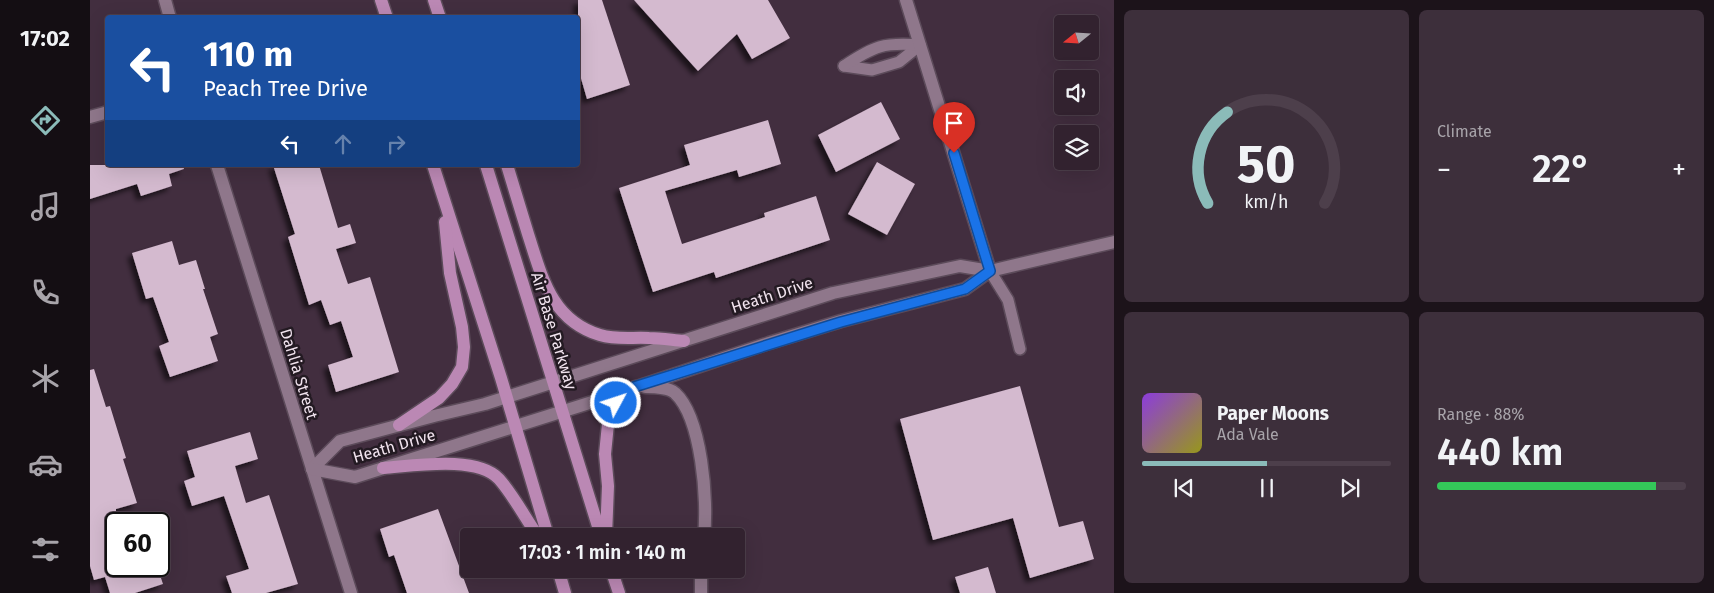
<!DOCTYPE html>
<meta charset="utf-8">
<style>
:root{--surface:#32222f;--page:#3d2f3b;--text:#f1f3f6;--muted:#a8a4aa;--line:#4d3f4b;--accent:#8bbbb9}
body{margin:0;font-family:"Fira Sans",sans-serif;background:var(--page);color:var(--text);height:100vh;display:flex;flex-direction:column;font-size:19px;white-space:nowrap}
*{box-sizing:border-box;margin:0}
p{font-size:16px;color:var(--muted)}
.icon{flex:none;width:28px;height:28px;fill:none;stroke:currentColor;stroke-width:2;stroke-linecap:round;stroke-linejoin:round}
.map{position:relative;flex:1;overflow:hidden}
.side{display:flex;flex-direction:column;gap:10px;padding:10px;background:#1c131a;width:600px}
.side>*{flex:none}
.banner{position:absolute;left:15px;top:15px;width:475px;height:152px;border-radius:5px;box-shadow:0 5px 20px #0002,0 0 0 1px var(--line);background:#1a4fa0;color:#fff;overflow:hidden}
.needle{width:32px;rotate:252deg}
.controls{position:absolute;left:964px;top:15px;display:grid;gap:10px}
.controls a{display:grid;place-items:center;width:45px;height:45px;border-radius:5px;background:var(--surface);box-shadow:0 5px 20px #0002,0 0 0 1px var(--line);font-size:25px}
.speed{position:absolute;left:15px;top:512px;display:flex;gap:10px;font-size:25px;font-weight:700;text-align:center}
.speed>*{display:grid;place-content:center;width:65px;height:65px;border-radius:50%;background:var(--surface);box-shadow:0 5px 20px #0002,0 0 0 1px var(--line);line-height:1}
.speed .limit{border:2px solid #111;border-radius:8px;background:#fff;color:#111}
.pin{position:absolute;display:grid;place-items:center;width:42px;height:42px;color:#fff;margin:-51px -21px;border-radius:50% 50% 50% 0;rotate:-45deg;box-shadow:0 0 5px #0007}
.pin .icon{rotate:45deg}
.me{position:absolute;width:55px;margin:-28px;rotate:50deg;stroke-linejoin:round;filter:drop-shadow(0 0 4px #0008)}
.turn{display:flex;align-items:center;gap:18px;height:105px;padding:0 15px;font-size:22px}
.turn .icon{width:65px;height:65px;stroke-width:2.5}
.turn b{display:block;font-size:35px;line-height:42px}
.lanes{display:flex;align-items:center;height:48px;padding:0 15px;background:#0003;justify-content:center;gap:25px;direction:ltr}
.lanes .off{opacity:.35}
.big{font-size:38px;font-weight:600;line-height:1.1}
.side .tile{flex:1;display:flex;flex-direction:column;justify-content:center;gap:8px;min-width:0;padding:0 18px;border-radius:8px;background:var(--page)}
.side .dial{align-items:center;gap:0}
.dial svg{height:130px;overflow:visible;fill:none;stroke:var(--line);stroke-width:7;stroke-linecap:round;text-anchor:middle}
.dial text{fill:var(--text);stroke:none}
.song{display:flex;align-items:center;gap:15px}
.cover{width:60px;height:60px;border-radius:8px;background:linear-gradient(135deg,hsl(270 70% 55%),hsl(60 70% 35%))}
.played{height:5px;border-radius:2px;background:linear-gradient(90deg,var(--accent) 50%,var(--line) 50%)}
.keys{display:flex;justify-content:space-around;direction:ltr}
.heat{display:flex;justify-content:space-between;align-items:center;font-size:28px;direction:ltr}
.charge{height:8px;border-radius:4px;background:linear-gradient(90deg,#34c759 88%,var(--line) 0)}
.side .tiles{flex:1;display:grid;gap:10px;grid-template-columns:repeat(2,1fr)}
.trip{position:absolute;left:370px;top:528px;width:285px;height:50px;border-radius:5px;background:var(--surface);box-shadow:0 5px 20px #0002,0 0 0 1px var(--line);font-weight:600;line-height:50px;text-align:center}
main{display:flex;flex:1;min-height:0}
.tab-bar{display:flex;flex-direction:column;width:90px;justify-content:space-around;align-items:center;background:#140e13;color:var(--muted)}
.tab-bar .icon{width:35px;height:35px}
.tab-bar .selected{color:var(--accent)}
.tab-bar b{font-size:22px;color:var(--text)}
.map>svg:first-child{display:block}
.building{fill:#d4bacf;filter:url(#shadow)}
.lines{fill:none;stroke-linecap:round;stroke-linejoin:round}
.lane-casing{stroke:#5c4b5a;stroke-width:14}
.street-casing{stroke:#5c4b5a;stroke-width:15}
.primary-casing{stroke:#5c4b5a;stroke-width:15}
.lane{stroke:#8f778b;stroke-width:11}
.street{stroke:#8f778b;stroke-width:12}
.primary{stroke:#bb88b4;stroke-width:12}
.route-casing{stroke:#114b97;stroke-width:12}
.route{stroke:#1a73e8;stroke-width:9}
.labels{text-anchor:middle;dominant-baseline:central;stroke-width:5;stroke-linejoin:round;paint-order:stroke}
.street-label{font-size:16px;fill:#f1e3ee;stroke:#231a22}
</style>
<main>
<nav class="tab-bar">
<b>17:02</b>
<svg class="icon selected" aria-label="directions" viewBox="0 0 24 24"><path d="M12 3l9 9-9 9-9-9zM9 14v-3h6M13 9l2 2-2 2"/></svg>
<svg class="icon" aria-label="music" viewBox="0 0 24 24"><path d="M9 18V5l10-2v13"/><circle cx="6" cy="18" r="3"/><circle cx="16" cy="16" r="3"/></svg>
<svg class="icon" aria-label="phone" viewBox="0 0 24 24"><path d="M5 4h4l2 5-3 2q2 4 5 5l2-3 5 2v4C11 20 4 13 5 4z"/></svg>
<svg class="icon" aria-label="climate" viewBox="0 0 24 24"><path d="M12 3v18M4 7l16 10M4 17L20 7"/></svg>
<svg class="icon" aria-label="car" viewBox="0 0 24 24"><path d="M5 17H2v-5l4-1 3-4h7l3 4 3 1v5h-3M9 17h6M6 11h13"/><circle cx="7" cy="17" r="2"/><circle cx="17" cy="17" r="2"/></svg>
<svg class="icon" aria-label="filters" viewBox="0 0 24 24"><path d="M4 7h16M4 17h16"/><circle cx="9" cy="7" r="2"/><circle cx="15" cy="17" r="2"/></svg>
</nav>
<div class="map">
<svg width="1024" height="593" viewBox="0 0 1024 593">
<defs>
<filter id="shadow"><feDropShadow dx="-4.5" dy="4.5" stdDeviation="2.5" flood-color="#0009"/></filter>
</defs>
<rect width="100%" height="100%" fill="#422e3f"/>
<g class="building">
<polygon points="488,0 512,0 540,85 497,99 488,68"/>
<polygon points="544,0 678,0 700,38 662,59 647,34 608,71"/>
<polygon points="791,102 810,139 746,172 728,135"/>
<polygon points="678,120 691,164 649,177 647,170 575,191 592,244 675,217 674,213 726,196 740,240 626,278 624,272 563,292 529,188 600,165 594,145"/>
<polygon points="787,162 825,184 797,235 758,214"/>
<polygon points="0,165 93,165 94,169 79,174 82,186 51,196 47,184 0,199"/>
<polygon points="183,165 229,165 248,228 260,224 266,243 246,249 258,284 280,277 309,372 246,392 238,365 263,357 251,321 240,325 231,300 219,305 198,237 205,234"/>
<polygon points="82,241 89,265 106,260 115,289 113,289 128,334 120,337 128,361 80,377 69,346 79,342 63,297 56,299 42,253"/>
<polygon points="4,369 16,407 20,406 36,458 33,459 47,503 26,509 26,566 67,566 73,584 45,593 20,593 15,577 4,580 0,566 0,370"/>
<polygon points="930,386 969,527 993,521 1004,559 940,578 923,518 843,540 810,419"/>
<polygon points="160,432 168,459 145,466 156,503 179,495 208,584 176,593 142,593 136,576 159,569 134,496 102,506 94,481 105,477 97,451"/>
<polygon points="348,509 379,593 317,593 304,555 299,557 290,529"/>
<polygon points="898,567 906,593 870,593 865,577"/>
</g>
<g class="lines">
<defs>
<g id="lane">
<polyline points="754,66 782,70 809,62 830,45"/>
<path d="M 754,66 C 784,46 794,42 830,45"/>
<polyline points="900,271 918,300 930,349"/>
</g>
<g id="street">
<polyline points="75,0 80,18"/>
<polyline points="816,0 900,271"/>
<polyline points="0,117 18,112"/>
<polyline points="127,165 261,593"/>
<path d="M 555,387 C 564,387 578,387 585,393 C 612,418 618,501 614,536"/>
<polyline points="222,469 250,441 344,416 395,404 743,293 870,266 900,271 1024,242"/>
<polyline points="222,469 265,477 496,404 679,343 751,321 875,289 900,271"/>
<polyline points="611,593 611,569"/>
</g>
<g id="primary">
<polyline points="291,0 297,18"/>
<polyline points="344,0 350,18"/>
<polyline points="343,165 411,378 458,536"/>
<polyline points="396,165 511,536"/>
<path d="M 417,165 C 424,188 431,211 438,234 C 452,277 461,320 510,335 C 527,340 543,337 559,338 C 571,338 582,340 594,341"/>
<polyline points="309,425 349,398 362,384 372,367 374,347 372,327 360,273 355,222"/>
<path d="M 293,468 C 323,466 387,455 409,479 C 424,496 435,518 448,536"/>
<polyline points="516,536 518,486 515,454 518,424 526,403 545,387"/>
<polyline points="468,569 475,593"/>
<polyline points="521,569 529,593"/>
</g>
</defs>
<use href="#lane" class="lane-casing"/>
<use href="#street" class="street-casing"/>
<use href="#primary" class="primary-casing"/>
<use href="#lane" class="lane"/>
<use href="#street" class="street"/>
<use href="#primary" class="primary"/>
</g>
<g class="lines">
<defs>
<polyline id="route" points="526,403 544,387 751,322 875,289 900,271 864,153"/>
</defs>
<use href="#route" class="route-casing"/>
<use href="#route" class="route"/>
</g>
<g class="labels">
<g class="street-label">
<text transform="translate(682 295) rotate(-18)">Heath Drive</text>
<text transform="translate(464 331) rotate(73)">Air Base Parkway</text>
<text transform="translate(209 374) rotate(73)">Dahlia Street</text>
<text transform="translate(304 446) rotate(-16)">Heath Drive</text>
</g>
</g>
</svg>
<div class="controls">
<a><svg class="needle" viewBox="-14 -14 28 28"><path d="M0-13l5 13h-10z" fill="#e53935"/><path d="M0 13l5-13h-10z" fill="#a8a4aa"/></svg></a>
<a><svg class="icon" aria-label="sound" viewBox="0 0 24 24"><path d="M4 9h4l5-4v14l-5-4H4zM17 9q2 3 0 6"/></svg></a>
<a><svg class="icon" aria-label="layers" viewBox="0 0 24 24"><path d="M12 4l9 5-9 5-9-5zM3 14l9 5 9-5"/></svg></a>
</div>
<div class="speed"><div class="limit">60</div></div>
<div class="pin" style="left:864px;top:153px;background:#d93025"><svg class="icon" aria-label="arrive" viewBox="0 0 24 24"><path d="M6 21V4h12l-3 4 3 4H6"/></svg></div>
<svg class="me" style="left:526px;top:403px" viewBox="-20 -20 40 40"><circle r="17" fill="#1a73e8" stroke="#fff" stroke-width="3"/><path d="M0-11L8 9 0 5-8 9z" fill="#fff"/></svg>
<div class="trip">17:03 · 1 min · 140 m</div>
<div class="banner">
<div class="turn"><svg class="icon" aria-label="left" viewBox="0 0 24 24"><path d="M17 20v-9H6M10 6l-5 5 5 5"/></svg><div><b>110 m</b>Peach Tree Drive</div></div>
<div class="lanes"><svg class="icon" aria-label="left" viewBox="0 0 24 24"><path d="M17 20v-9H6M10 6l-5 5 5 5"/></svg><svg class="icon off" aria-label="ahead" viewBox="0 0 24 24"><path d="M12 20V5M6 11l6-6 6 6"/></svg><svg class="icon off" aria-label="right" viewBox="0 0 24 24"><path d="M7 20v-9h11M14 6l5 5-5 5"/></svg></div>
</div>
</div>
<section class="side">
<div class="tiles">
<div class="tile dial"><svg viewBox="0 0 100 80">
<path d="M14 69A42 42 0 1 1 86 69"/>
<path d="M14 69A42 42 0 0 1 26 13" stroke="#8bbbb9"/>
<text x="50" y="56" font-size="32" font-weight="700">50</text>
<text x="50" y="72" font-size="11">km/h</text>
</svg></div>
<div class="tile"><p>Climate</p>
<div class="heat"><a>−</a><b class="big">22°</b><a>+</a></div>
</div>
<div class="tile">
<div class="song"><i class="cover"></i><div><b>Paper Moons</b><p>Ada Vale</p></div></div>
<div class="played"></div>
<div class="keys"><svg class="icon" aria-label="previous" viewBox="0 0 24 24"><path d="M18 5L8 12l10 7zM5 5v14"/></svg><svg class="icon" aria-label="pause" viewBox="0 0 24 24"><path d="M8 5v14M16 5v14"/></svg><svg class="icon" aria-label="next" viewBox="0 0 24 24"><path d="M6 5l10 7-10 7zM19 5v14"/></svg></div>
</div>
<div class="tile"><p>Range · 88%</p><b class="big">440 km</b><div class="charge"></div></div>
</div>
</section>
</main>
